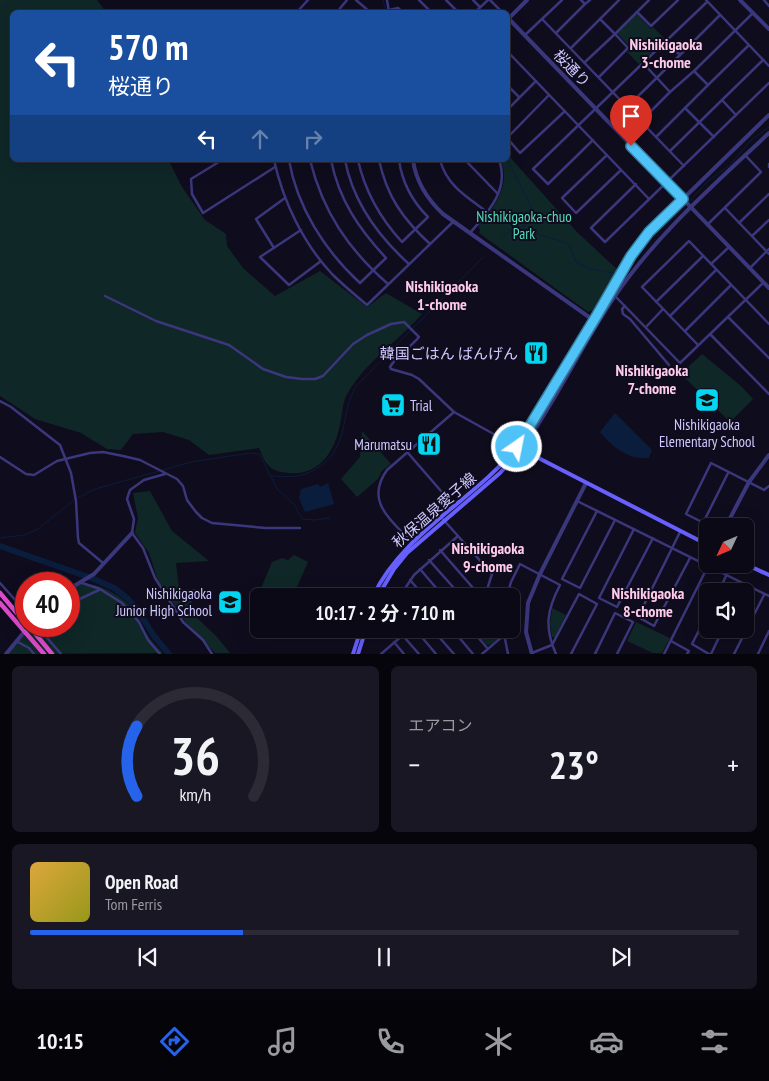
<!DOCTYPE html>
<html lang="ja">
<meta charset="utf-8">
<style>
:root{--surface:#0b0916;--page:#191723;--text:#f1f3f6;--muted:#9a9aa1;--line:#2b2a35;--accent:#2563eb}
body{margin:0;font-family:"PT Sans Narrow","Noto Sans JP",sans-serif;background:var(--page);color:var(--text);height:100vh;display:flex;flex-direction:column;font-size:19px;white-space:nowrap}
*{box-sizing:border-box;margin:0}
p{font-size:16px;color:var(--muted)}
.icon{flex:none;width:28px;height:28px;fill:none;stroke:currentColor;stroke-width:2;stroke-linecap:round;stroke-linejoin:round}
.map{position:relative;height:654px;overflow:hidden}
.panel{display:flex;flex-direction:column;gap:12px;padding:12px;background:#06050c;flex:1}
.panel>*{flex:none}
.top-card{position:absolute;left:10px;top:10px;width:500px;height:152px;border-radius:8px;box-shadow:0 5px 20px #0002,0 0 0 1px var(--line);background:#1a4fa0;color:#fff;overflow:hidden}
.needle{width:32px;rotate:226deg}
.tools{position:absolute;left:699px;top:518px;display:grid;gap:10px}
.tools a{display:grid;place-items:center;width:55px;height:55px;border-radius:8px;background:var(--surface);box-shadow:0 5px 20px #0002,0 0 0 1px var(--line);font-size:25px}
.speed{position:absolute;left:15px;top:572px;display:flex;gap:10px;font-size:25px;font-weight:700;text-align:center}
.speed>*{display:grid;place-content:center;width:65px;height:65px;border-radius:50%;background:var(--surface);box-shadow:0 5px 20px #0002,0 0 0 1px var(--line);line-height:1}
.speed .limit{border:8px solid #d22;background:#fff;color:#111}
.pin{position:absolute;display:grid;place-items:center;width:42px;height:42px;color:#fff;margin:-51px -21px;border-radius:50% 50% 50% 0;rotate:-45deg;box-shadow:0 0 5px #0007}
.pin .icon{rotate:45deg}
.me{position:absolute;width:55px;margin:-28px;rotate:33deg;stroke-linejoin:round;filter:drop-shadow(0 0 4px #0008)}
.turn{display:flex;align-items:center;gap:18px;height:105px;padding:0 15px;font-size:22px}
.turn .icon{width:65px;height:65px;stroke-width:2.5}
.turn b{display:block;font-size:35px;line-height:42px}
.lanes{display:flex;align-items:center;height:48px;padding:0 15px;background:#0003;justify-content:center;gap:25px;direction:ltr}
.lanes .off{opacity:.35}
.big{font-size:38px;font-weight:700;line-height:1.1}
.panel .tile{flex:1;display:flex;flex-direction:column;justify-content:center;gap:8px;min-width:0;padding:0 18px;border-radius:8px;background:var(--page)}
.panel .dial{align-items:center;gap:0}
.dial svg{height:130px;overflow:visible;fill:none;stroke:var(--line);stroke-width:7;stroke-linecap:round;text-anchor:middle}
.dial text{fill:var(--text);stroke:none}
.song{display:flex;align-items:center;gap:15px}
.cover{width:60px;height:60px;border-radius:8px;background:linear-gradient(135deg,hsl(40 70% 55%),hsl(60 70% 35%))}
.played{height:5px;border-radius:2px;background:linear-gradient(90deg,var(--accent) 30%,var(--line) 30%)}
.keys{display:flex;justify-content:space-around;direction:ltr}
.heat{display:flex;justify-content:space-between;align-items:center;font-size:28px;direction:ltr}
.panel .tiles{flex:1;display:grid;gap:12px;grid-template-columns:1fr 1fr}
.tile:last-child{grid-column:span 2}
.trip{position:absolute;left:250px;top:588px;width:270px;height:50px;border-radius:8px;background:var(--surface);box-shadow:0 5px 20px #0002,0 0 0 1px var(--line);font-weight:700;line-height:50px;text-align:center}
.dock{display:flex;height:80px;justify-content:space-around;align-items:center;background:#040409;color:var(--muted)}
.dock .icon{width:35px;height:35px}
.dock .active{color:var(--accent)}
.dock b{font-size:22px;color:var(--text)}
.map>svg:first-child{display:block}
.green{fill:#0f2727}
.water{fill:#0b1d3d}
.lines{fill:none;stroke-linecap:round;stroke-linejoin:round}
.stream{stroke:#0b1d3d;stroke-width:1}
.river{stroke:#0b1d3d;stroke-width:6}
.minor{stroke:#3b377c;stroke-width:2.5}
.tertiary{stroke:#3b377c;stroke-width:4}
.secondary{stroke:#6760fe;stroke-width:4}
.trunk{stroke:#de4bcc;stroke-width:4.5}
.route-casing{stroke:#337fa1;stroke-width:12}
.route{stroke:#4fc3f7;stroke-width:9}
.labels{text-anchor:middle;dominant-baseline:central;stroke-width:4;stroke-linejoin:round;paint-order:stroke}
.street-label{font-size:15px;fill:#cfc9ff;stroke:#0f0c1d}
.park-label{font-size:15px;fill:#56ddbd;stroke:#0f0c1d}
.poi-label{font-size:15px;fill:#cfc9ff;stroke:#0f0c1d;text-anchor:end}
.neighbourhood-label{font-size:16px;font-weight:bold;fill:#ffcbeb;stroke:#0f0c1d}
</style>
<div class="map">
<svg width="769" height="654" viewBox="0 0 769 654">
<rect width="100%" height="100%" fill="#0f0c1d"/>
<g class="green">
<path d="M 0,0 L 97,0 L 106,12 L 12,12 L 12,160 L 165,160 L 170,163 L 182,187 L 205,220 L 226,234 L 227,246 L 243,268 L 275,296 L 320,271 L 367,307 L 386,293 L 422,314 C 401,338 374,356 355,382 C 351,388 346,394 344,402 C 342,409 342,417 340,424 C 335,451 320,476 288,473 C 269,471 266,465 259,448 L 209,455 L 189,440 L 163,432 L 133,434 L 121,450 L 107,449 L 81,433 L 35,419 L 0,396 Z"/>
<polygon points="635,15 638,15 651,29 653,27 665,39 639,64 627,52 631,48 617,33"/>
<path d="M 508,155 L 577,232 L 618,270 L 593,310 L 588,312 L 479,233 L 480,230 L 478,226 C 494,208 511,185 501,160 L 508,160 Z"/>
<polygon points="702,354 741,386 753,399 730,422 681,374"/>
<polygon points="362,431 391,464 382,471 378,479 357,497 341,479 360,457"/>
<polygon points="150,491 172,531 209,561 176,563 179,589 199,589 188,609 217,637 230,653 215,653 184,620 157,578 149,553 135,533 138,518 133,493"/>
<polygon points="294,555 308,562 293,596 259,596 259,605 255,603 272,562 282,558 288,560"/>
<path d="M 82,583 C 102,584 123,596 135,612 C 139,618 142,626 146,633 C 151,640 157,647 163,653 L 6,654 L 29,626 L 69,626 L 69,589 Z"/>
<polygon points="552,608 566,615 555,637 552,637 550,624"/>
<polygon points="259,615 259,629 274,629 271,635 253,627"/>
<polygon points="636,622 670,638 662,653 653,653 627,641"/>
<path d="M 476,629 L 502,629 C 502,637 495,641 489,645 L 487,645 L 476,633 L 478,631 Z"/>
</g>
<g class="water">
<path d="M 615,413 L 652,450 L 649,458 C 627,460 613,447 600,432 Z"/>
<polygon points="328,483 334,504 305,512 299,498 301,489 318,484 320,487"/>
</g>
<g class="lines">
<g class="stream">
<polyline points="383,0 386,12"/>
<polyline points="507,160 531,206 530,214 523,229"/>
<polyline points="534,233 567,243 571,248 576,262 590,269 601,271"/>
<polyline points="501,239 514,228 530,232"/>
<polyline points="627,270 646,242 678,214 708,181 730,165 751,140 769,127"/>
<polyline points="605,272 615,273"/>
<path d="M 163,470 L 191,462 L 250,453 L 260,454 L 270,476 C 279,476 289,477 297,476 C 322,471 337,455 343,430 C 346,414 348,400 356,386 L 483,257"/>
<polyline points="271,477 278,490 294,504 302,519 314,520 330,518"/>
<polyline points="77,498 95,489 159,471"/>
<polyline points="0,538 25,535 38,529 74,500"/>
</g>
<polyline class="river" points="0,546 94,579 114,588 127,598 137,609 154,636 169,654"/>
<g class="minor">
<polyline points="356,0 370,12"/>
<polyline points="387,0 389,12"/>
<polyline points="419,0 431,12"/>
<polyline points="446,0 458,12"/>
<polyline points="473,0 480,7"/>
<polyline points="490,0 502,12"/>
<polyline points="649,0 637,12 651,26 678,0"/>
<polyline points="706,0 769,66"/>
<polyline points="764,0 769,6"/>
<polyline points="707,2 666,41 680,55 720,15"/>
<polyline points="585,4 590,0"/>
<polyline points="389,10 398,8 403,12"/>
<polyline points="297,12 308,0"/>
<polyline points="337,12 347,0"/>
<polyline points="475,12 488,0"/>
<polyline points="542,19 684,166"/>
<polyline points="556,33 585,4 581,0"/>
<polyline points="525,35 562,0"/>
<polyline points="749,45 708,85 694,71 753,13"/>
<polyline points="571,48 619,0"/>
<polyline points="508,52 649,199"/>
<polyline points="585,62 615,34 600,19"/>
<polyline points="643,63 666,41"/>
<polyline points="599,77 628,48 615,34 637,12"/>
<polyline points="508,86 519,97"/>
<polyline points="670,92 694,71"/>
<polyline points="627,107 680,55"/>
<polyline points="685,108 714,137"/>
<polyline points="508,109 536,81"/>
<polyline points="736,115 722,100 763,60"/>
<polyline points="508,137 549,95"/>
<polyline points="656,137 708,85"/>
<polyline points="508,139 520,153 565,111"/>
<polyline points="593,140 548,184 533,169 643,63 670,92 641,121"/>
<polyline points="670,151 722,100"/>
<polyline points="607,155 562,198 576,213 621,170"/>
<polyline points="222,160 191,179 192,194 203,213 275,167"/>
<path d="M 274,160 C 283,201 303,243 332,274 C 343,285 355,295 367,305 L 454,221"/>
<path d="M 289,160 C 297,207 325,251 360,283 L 386,258 C 359,229 339,200 331,160"/>
<path d="M 310,160 C 323,212 348,249 388,284"/>
<path d="M 345,160 C 353,202 378,236 409,264"/>
<path d="M 358,160 C 365,192 380,218 402,242 L 428,217 C 412,201 402,182 399,160"/>
<path d="M 379,160 C 387,197 403,219 430,244"/>
<path d="M 440,160 C 447,186 467,197 487,212"/>
<polyline points="465,160 498,194"/>
<polyline points="769,164 769,167"/>
<polyline points="636,184 591,228 605,242 769,83"/>
<polyline points="725,208 769,254"/>
<polyline points="739,223 769,194"/>
<polyline points="707,225 761,172 745,155"/>
<polyline points="301,230 260,257 289,285 321,261"/>
<path d="M 470,233 C 488,212 510,189 499,160"/>
<polyline points="752,236 769,220"/>
<polyline points="274,248 256,219 285,198"/>
<polyline points="711,264 729,247"/>
<polyline points="750,268 769,249"/>
<path d="M 105,296 L 156,321 L 229,345 L 263,369 L 286,377 L 302,379 L 315,379 L 323,376 L 353,344 L 367,335 L 391,324 L 404,322 L 419,337 C 410,348 397,355 390,367 L 391,369 L 412,375 L 419,379 L 454,412"/>
<polyline points="615,296 680,363 763,283"/>
<polyline points="656,302 703,256"/>
<polyline points="625,306 622,309 623,314 630,319 669,365"/>
<polyline points="670,316 716,270"/>
<polyline points="728,317 769,358"/>
<polyline points="646,327 663,309"/>
<polyline points="685,331 731,285"/>
<polyline points="710,334 769,394"/>
<polyline points="698,345 642,287 689,241 769,324"/>
<polyline points="0,401 11,407 60,445 71,473 76,501 78,538 79,543 103,563"/>
<polyline points="408,453 454,506"/>
<polyline points="0,457 26,474 34,475 57,461 90,453 103,452 123,456 140,460 177,479 183,486 187,500 196,512 202,518 212,523 266,528 300,528"/>
<polyline points="165,474 144,480 130,490 127,499 134,519 132,533 143,548 155,578 183,622 203,640 212,654"/>
<polyline points="577,501 769,596"/>
<polyline points="597,511 562,579 580,588 615,520"/>
<polyline points="441,517 492,574 485,596"/>
<polyline points="703,523 728,473"/>
<polyline points="710,526 686,514 711,463 764,490 769,486"/>
<polyline points="634,529 599,598 617,607 653,538"/>
<polyline points="680,532 638,617 654,626 690,558"/>
<path d="M 412,543 C 392,520 364,502 387,470 L 454,412 L 517,447"/>
<polyline points="440,550 480,596"/>
<polyline points="429,560 461,596"/>
<polyline points="420,569 443,596"/>
<polyline points="410,580 424,596"/>
<polyline points="0,583 26,612"/>
<polyline points="82,583 100,589 122,603 139,622 148,640 160,654"/>
<polyline points="719,591 726,576"/>
<polyline points="742,591 745,585"/>
<polyline points="405,596 402,593 414,575 458,536"/>
<path d="M 507,596 L 511,582 L 520,564 L 560,585 C 547,610 544,627 556,654"/>
<polyline points="69,604 99,590"/>
<polyline points="708,613 692,644 709,654"/>
<polyline points="41,626 43,633 61,654"/>
<polyline points="397,629 419,654"/>
<polyline points="415,629 436,654"/>
<polyline points="432,629 454,654"/>
<polyline points="452,629 473,654"/>
<polyline points="471,629 488,649"/>
<polyline points="503,629 508,654"/>
<polyline points="16,641 29,648 34,654"/>
<polyline points="671,641 689,651 687,654"/>
<polyline points="394,642 404,654"/>
<polyline points="532,653 552,645 579,594 597,604 571,654"/>
<polyline points="381,654 403,635"/>
<polyline points="482,654 503,636"/>
<polyline points="595,654 615,613 633,622 617,654"/>
<polyline points="664,654 708,566"/>
<polyline points="711,654 723,629"/>
<polyline points="734,654 764,595"/>
<polyline points="758,654 769,631"/>
</g>
<g class="tertiary">
<polyline points="740,0 769,29"/>
<polyline points="508,18 769,288"/>
<polyline points="508,19 527,0"/>
<path d="M 413,160 C 416,182 427,199 443,214 L 596,322"/>
<polyline points="517,447 597,315 631,256 649,232 769,115"/>
<path d="M 521,450 C 556,401 581,346 615,296 C 657,234 715,184 769,133"/>
<polyline points="726,526 749,482 769,455"/>
<polyline points="69,589 94,574 132,533"/>
<polyline points="6,654 29,626"/>
<polyline points="532,654 526,632 528,603 540,574 586,483"/>
</g>
<g class="secondary">
<polyline points="745,564 769,575"/>
<path d="M 373,596 C 404,532 473,501 517,447 L 708,545"/>
<polyline points="378,596 394,569 407,553 500,473 521,450"/>
<polyline points="353,654 361,629"/>
<polyline points="358,654 366,629"/>
</g>
<g class="trunk">
<polyline points="0,593 26,624"/>
<polyline points="0,603 44,654"/>
<polyline points="29,626 52,654"/>
</g>
</g>
<g class="lines">
<defs>
<polyline id="route" points="517,447 597,315 631,256 649,232 683,199 631,146"/>
</defs>
<use href="#route" class="route-casing"/>
<use href="#route" class="route"/>
</g>
<defs>
<symbol id="restaurant-square" viewBox="-11 -11 22 22"><rect x="-9" y="-9" width="18" height="18" rx="4" fill="#02d6f1" stroke="#0f0c1d"/><path d="M-5-6h1v4h1v-4h1v4h1v-4h1v5L-1.5 .5V6h-2V.5L-5-1ZM5-6V6H3V1.5H1.5Q1.5-4 5-6Z" fill="#111"/></symbol>
<symbol id="school-square" viewBox="-11 -11 22 22"><rect x="-9" y="-9" width="18" height="18" rx="4" fill="#02d6f1" stroke="#0f0c1d"/><path d="M0-5L7-2L0 1L-7-2ZM-4 1L0 2.5L4 1V4Q0 6-4 4Z" fill="#111"/></symbol>
<symbol id="supermarket-square" viewBox="-11 -11 22 22"><rect x="-9" y="-9" width="18" height="18" rx="4" fill="#02d6f1" stroke="#0f0c1d"/><path d="M-6-5.5h2.5l.6 2H6L4.5 2H-2.5L-4.4-4H-6ZM-1.5 3.2a1.3 1.3 0 1 0 .1 0ZM3 3.2a1.3 1.3 0 1 0 .1 0Z" fill="#111"/></symbol>
</defs>
<g fill-rule="evenodd">
<use href="#restaurant-square" x="522" y="339" width="28" height="28"/>
<use href="#school-square" x="693" y="386" width="28" height="28"/>
<use href="#supermarket-square" x="379" y="391" width="28" height="28"/>
<use href="#restaurant-square" x="415" y="430" width="28" height="28"/>
<use href="#school-square" x="216" y="588" width="28" height="28"/>
</g>
<g class="labels">
<g class="street-label">
<text transform="translate(572 68) rotate(46)">桜通り</text>
<text transform="translate(434 510) rotate(-41)">秋保温泉愛子線</text>
</g>
<g class="park-label">
<text x="524" y="216">Nishikigaoka-chuo<tspan x="524" dy="17">Park</tspan></text>
</g>
<g class="poi-label">
<text x="518" y="353">韓国ごはん ばんげん</text>
<text x="410" y="405" text-anchor="start">Trial</text>
<text x="707" y="424" text-anchor="middle">Nishikigaoka<tspan x="707" dy="17">Elementary School</tspan></text>
<text x="412" y="444">Marumatsu</text>
<text x="212" y="593">Nishikigaoka<tspan x="212" dy="17">Junior High School</tspan></text>
</g>
<g class="neighbourhood-label">
<text x="666" y="44">Nishikigaoka<tspan x="666" dy="18">3-chome</tspan></text>
<text x="442" y="286">Nishikigaoka<tspan x="442" dy="18">1-chome</tspan></text>
<text x="652" y="370">Nishikigaoka<tspan x="652" dy="18">7-chome</tspan></text>
<text x="488" y="548">Nishikigaoka<tspan x="488" dy="18">9-chome</tspan></text>
<text x="648" y="593">Nishikigaoka<tspan x="648" dy="18">8-chome</tspan></text>
</g>
</g>
</svg>
<div class="tools">
<a><svg class="needle" viewBox="-14 -14 28 28"><path d="M0-13l5 13h-10z" fill="#e53935"/><path d="M0 13l5-13h-10z" fill="#9a9aa1"/></svg></a>
<a><svg class="icon" aria-label="sound" viewBox="0 0 24 24"><path d="M4 9h4l5-4v14l-5-4H4zM17 9q2 3 0 6"/></svg></a>
</div>
<div class="speed"><div class="limit">40</div></div>
<div class="pin" style="left:631px;top:146px;background:#d93025"><svg class="icon" aria-label="arrive" viewBox="0 0 24 24"><path d="M6 21V4h12l-3 4 3 4H6"/></svg></div>
<svg class="me" style="left:517px;top:447px" viewBox="-20 -20 40 40"><circle r="17" fill="#4fc3f7" stroke="#fff" stroke-width="3"/><path d="M0-11L8 9 0 5-8 9z" fill="#fff"/></svg>
<div class="trip">10:17 · 2 分 · 710 m</div>
<div class="top-card">
<div class="turn"><svg class="icon" aria-label="left" viewBox="0 0 24 24"><path d="M17 20v-9H6M10 6l-5 5 5 5"/></svg><div><b>570 m</b>桜通り</div></div>
<div class="lanes"><svg class="icon" aria-label="left" viewBox="0 0 24 24"><path d="M17 20v-9H6M10 6l-5 5 5 5"/></svg><svg class="icon off" aria-label="ahead" viewBox="0 0 24 24"><path d="M12 20V5M6 11l6-6 6 6"/></svg><svg class="icon off" aria-label="right" viewBox="0 0 24 24"><path d="M7 20v-9h11M14 6l5 5-5 5"/></svg></div>
</div>
</div>
<section class="panel">
<div class="tiles">
<div class="tile dial"><svg viewBox="0 0 100 80">
<path d="M14 69A42 42 0 1 1 86 69"/>
<path d="M14 69A42 42 0 0 1 14 26" stroke="#2563eb"/>
<text x="50" y="56" font-size="32" font-weight="700">36</text>
<text x="50" y="72" font-size="11">km/h</text>
</svg></div>
<div class="tile"><p>エアコン</p>
<div class="heat"><a>−</a><b class="big">23°</b><a>+</a></div>
</div>
<div class="tile">
<div class="song"><i class="cover"></i><div><b>Open Road</b><p>Tom Ferris</p></div></div>
<div class="played"></div>
<div class="keys"><svg class="icon" aria-label="previous" viewBox="0 0 24 24"><path d="M18 5L8 12l10 7zM5 5v14"/></svg><svg class="icon" aria-label="pause" viewBox="0 0 24 24"><path d="M8 5v14M16 5v14"/></svg><svg class="icon" aria-label="next" viewBox="0 0 24 24"><path d="M6 5l10 7-10 7zM19 5v14"/></svg></div>
</div>
</div>
</section>
<nav class="dock">
<b>10:15</b>
<svg class="icon active" aria-label="directions" viewBox="0 0 24 24"><path d="M12 3l9 9-9 9-9-9zM9 14v-3h6M13 9l2 2-2 2"/></svg>
<svg class="icon" aria-label="music" viewBox="0 0 24 24"><path d="M9 18V5l10-2v13"/><circle cx="6" cy="18" r="3"/><circle cx="16" cy="16" r="3"/></svg>
<svg class="icon" aria-label="phone" viewBox="0 0 24 24"><path d="M5 4h4l2 5-3 2q2 4 5 5l2-3 5 2v4C11 20 4 13 5 4z"/></svg>
<svg class="icon" aria-label="climate" viewBox="0 0 24 24"><path d="M12 3v18M4 7l16 10M4 17L20 7"/></svg>
<svg class="icon" aria-label="car" viewBox="0 0 24 24"><path d="M5 17H2v-5l4-1 3-4h7l3 4 3 1v5h-3M9 17h6M6 11h13"/><circle cx="7" cy="17" r="2"/><circle cx="17" cy="17" r="2"/></svg>
<svg class="icon" aria-label="filters" viewBox="0 0 24 24"><path d="M4 7h16M4 17h16"/><circle cx="9" cy="7" r="2"/><circle cx="15" cy="17" r="2"/></svg>
</nav>
